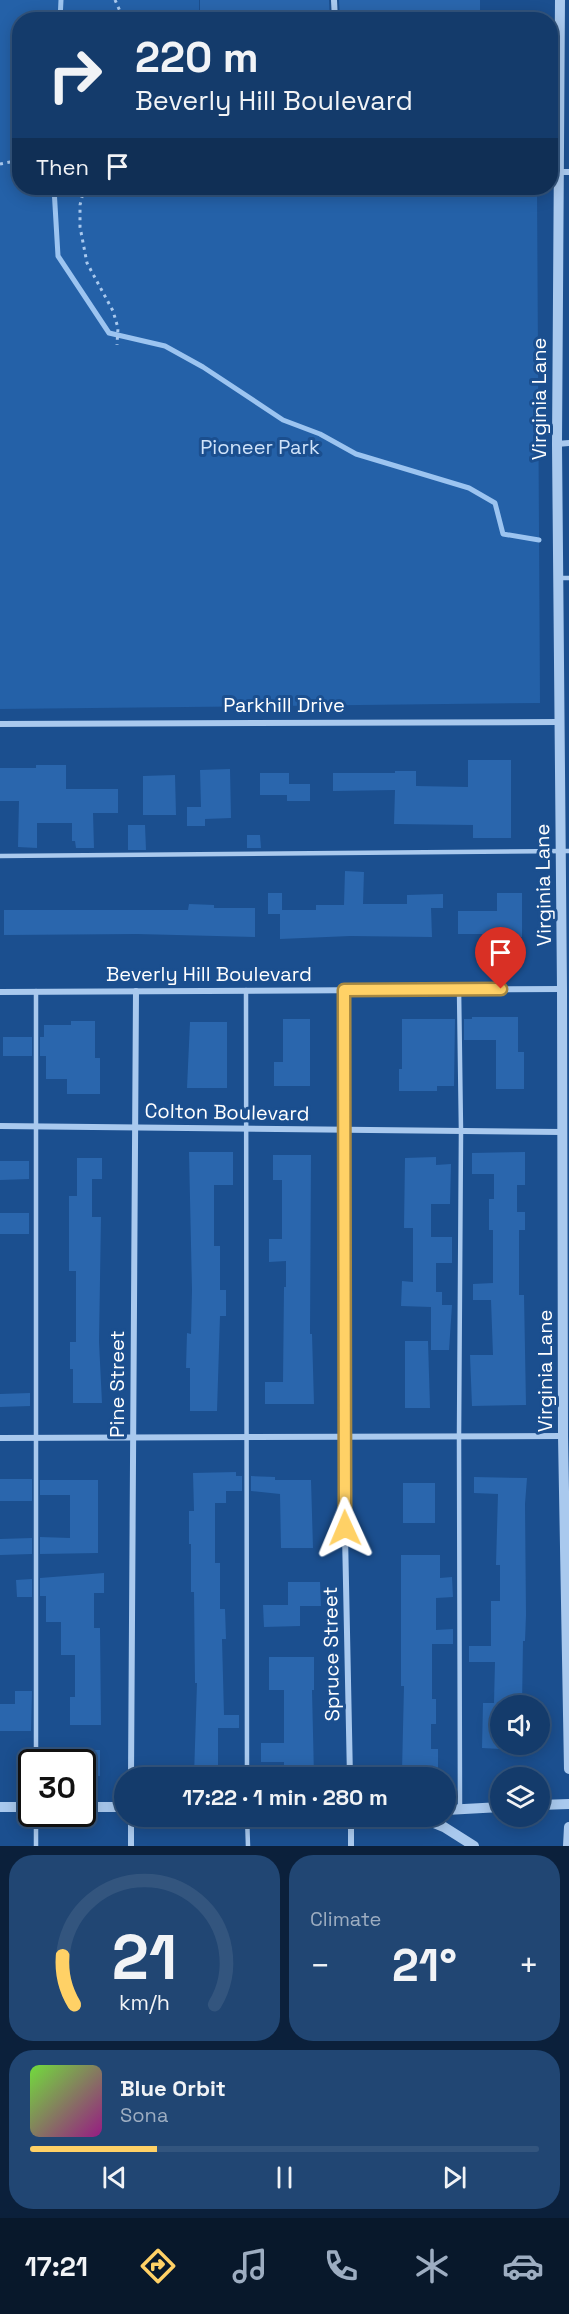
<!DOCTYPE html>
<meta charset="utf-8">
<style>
:root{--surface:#143b6b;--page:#214673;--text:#f1f3f6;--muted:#9dadc1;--line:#33557e;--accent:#ffd166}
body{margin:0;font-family:"Space Grotesk",sans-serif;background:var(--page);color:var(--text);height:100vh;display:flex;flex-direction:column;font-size:22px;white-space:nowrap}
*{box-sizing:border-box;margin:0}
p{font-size:20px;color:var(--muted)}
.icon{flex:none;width:33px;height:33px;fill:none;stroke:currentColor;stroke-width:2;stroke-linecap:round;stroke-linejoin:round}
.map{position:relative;height:1846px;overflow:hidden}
.panel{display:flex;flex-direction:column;gap:9px;padding:9px;background:#0b203b;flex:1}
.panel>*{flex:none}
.hud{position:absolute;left:12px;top:12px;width:546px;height:183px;border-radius:24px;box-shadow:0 3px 15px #0003,0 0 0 2px var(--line);background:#143b6b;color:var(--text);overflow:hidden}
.buttons{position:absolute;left:490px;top:1695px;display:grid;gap:12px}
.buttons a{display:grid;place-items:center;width:60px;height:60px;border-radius:50%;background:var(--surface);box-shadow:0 3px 15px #0003,0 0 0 2px var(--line);font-size:30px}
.speed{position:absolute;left:18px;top:1749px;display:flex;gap:12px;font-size:30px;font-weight:700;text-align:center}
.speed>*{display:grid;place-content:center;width:78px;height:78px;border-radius:50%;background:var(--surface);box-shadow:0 3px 15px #0003,0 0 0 2px var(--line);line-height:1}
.speed .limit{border:3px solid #111;border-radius:9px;background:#fff;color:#111}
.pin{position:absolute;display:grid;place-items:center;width:51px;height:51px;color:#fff;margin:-62px -26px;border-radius:50% 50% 50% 0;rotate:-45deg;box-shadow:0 0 6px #0007}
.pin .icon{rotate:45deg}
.me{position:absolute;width:66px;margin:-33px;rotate:359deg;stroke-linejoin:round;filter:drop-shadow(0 0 4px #0008)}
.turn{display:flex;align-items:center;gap:21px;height:126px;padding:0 24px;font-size:27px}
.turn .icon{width:78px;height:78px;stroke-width:2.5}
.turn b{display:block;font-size:42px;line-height:51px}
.then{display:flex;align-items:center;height:57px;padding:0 24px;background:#0003;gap:12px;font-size:22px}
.big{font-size:45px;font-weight:700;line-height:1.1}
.panel .widget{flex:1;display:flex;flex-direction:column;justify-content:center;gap:9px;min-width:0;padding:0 21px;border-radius:24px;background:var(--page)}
.panel .dial{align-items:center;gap:0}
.dial svg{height:156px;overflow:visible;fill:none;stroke:var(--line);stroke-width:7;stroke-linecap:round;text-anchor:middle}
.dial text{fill:var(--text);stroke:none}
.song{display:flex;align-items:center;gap:18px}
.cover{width:72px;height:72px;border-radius:9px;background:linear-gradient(135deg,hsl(100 70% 55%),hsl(310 70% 35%))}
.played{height:6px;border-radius:3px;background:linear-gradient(90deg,var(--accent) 25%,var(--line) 25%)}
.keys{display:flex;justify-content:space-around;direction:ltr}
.heat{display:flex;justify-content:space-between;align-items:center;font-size:33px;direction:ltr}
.panel .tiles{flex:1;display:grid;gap:9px;grid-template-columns:1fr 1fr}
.widget:last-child{grid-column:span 2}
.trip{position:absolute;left:114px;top:1767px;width:342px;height:60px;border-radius:30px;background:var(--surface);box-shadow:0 3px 15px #0003,0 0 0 2px var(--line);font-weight:700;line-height:60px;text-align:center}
.menu{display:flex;height:96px;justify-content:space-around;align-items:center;background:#08182b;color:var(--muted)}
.menu .icon{width:42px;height:42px}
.menu .on{color:var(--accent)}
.menu b{font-size:27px;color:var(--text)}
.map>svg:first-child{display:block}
.green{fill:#2461a8}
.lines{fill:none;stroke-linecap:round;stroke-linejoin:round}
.stream{stroke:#9cc4f0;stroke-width:5}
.building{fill:#2a66ad}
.path{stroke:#a9c9ee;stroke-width:3;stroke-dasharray:3 4.5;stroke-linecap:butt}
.service{stroke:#a9c9ee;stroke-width:4.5}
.minor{stroke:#a9c9ee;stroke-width:6}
.tertiary{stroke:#a9c9ee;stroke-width:10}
.route-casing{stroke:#a68842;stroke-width:15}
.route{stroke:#ffd166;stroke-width:10}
.labels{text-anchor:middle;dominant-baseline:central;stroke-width:6;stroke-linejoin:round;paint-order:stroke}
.street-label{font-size:20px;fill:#fff;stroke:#1b4f8f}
.park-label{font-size:20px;fill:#cfe3fa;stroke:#1b4f8f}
</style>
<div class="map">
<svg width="569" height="1846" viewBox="0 0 569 1846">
<rect width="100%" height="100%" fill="#1b4f8f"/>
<polygon class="green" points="0,0 199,0 199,19 20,20 20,188 537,188 540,703 0,709"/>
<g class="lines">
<g class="stream">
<polyline points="60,20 61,0"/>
<polyline points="54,188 58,256 109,333 165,346 203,367 283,420 320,434 356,454 469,488 495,503 503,534 539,540"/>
</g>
</g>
<g class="building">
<polygon points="200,0 329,0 330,20 200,20"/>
<polygon points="339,0 480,0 480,20 340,20"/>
<polygon points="468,760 511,760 511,838 473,838 473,825 394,824 395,790 333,791 333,773 395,773 395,771 416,771 416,786 468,787"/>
<polygon points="36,765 66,765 66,789 118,789 118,813 93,813 94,848 76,848 75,841 72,841 72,823 37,823 37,848 18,847 19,801 0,801 0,768 36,768"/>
<polygon points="230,769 231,818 205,819 205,826 187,826 187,807 201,807 200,770"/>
<polygon points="260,773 289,773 289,784 310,784 310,801 287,801 287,795 260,795"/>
<polygon points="175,775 176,815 143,815 143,776"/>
<polygon points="128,825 145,825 146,850 128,850"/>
<polygon points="247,835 260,835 261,848 247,848"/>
<polygon points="345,871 364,872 363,904 407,904 407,895 443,894 443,908 431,908 432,937 350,936 280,939 280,914 268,914 268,893 282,893 282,910 316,910 316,905 344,905"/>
<polygon points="497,893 522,893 522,937 497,937 497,934 458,934 458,911 497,911"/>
<polygon points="189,904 214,905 214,908 255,908 255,937 137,934 4,935 4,910 188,910"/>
<polygon points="472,1017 518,1017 518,1052 524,1052 524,1089 496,1089 496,1040 464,1040 464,1019 472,1019"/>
<polygon points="283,1019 310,1019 310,1086 274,1086 274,1062 283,1062"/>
<polygon points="402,1019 455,1019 454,1086 437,1086 437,1091 399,1091 399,1069 402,1069"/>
<polygon points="71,1021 95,1021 95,1058 100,1058 100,1094 67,1094 67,1079 46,1079 46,1056 40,1056 40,1037 44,1037 44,1025 71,1025"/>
<polygon points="190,1022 227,1022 227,1088 187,1088"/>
<rect x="3" y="1037" width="29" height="19"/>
<polygon points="189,1152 233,1152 233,1185 214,1185 214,1246 220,1246 220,1290 226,1290 226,1316 220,1316 217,1411 190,1411 190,1368 186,1368 187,1333 191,1334 192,1290"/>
<polygon points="525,1152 525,1185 517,1185 517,1212 525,1212 525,1230 519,1230 519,1295 524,1295 526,1405 472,1406 470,1355 493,1355 491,1300 473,1300 473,1284 493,1283 493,1230 489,1230 489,1199 494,1199 494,1174 472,1174 472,1153"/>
<polygon points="273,1155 311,1155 310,1334 312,1334 314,1404 265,1404 265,1382 283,1382 284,1287 286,1287 286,1261 269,1262 269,1239 282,1239 282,1180 273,1180"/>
<polygon points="436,1157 436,1165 451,1164 450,1204 431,1204 431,1237 452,1237 452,1263 436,1263 436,1292 442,1292 442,1305 452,1305 449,1350 431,1350 431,1307 401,1306 402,1281 413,1282 413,1228 404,1228 405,1158"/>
<polygon points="77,1158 102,1158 102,1179 92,1179 92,1217 101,1217 99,1342 102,1403 73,1403 73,1369 70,1369 70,1342 76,1342 76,1271 69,1271 69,1196 77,1196"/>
<polygon points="0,1161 29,1161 29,1179 0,1180"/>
<rect x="0" y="1213" width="29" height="21"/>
<polygon points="405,1341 428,1341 430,1408 405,1408"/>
<polygon points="30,1393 30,1406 0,1407 0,1394"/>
<polygon points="236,1472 236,1476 242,1476 242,1491 226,1491 226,1503 215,1503 215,1563 220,1563 220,1609 225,1609 226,1639 222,1639 224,1715 239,1715 239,1728 218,1728 218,1776 194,1776 197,1683 195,1683 194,1592 191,1592 191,1544 189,1544 189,1511 194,1511 193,1473"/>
<polygon points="251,1476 275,1477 275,1480 311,1480 313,1548 281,1548 280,1494 251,1491"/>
<polygon points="474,1477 527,1478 525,1504 526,1615 525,1641 523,1641 522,1706 501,1706 501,1749 482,1748 483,1703 494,1703 495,1662 469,1662 469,1646 491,1646 491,1601 500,1601 500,1565 496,1565 498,1494 474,1493"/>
<rect x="0" y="1479" width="32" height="22"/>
<polygon points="40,1480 98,1480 98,1553 40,1554 40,1537 70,1538 70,1495 40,1495"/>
<rect x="403" y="1483" width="32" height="40"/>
<polygon points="32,1538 32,1554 0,1555 0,1539"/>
<polygon points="401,1555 440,1555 440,1578 452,1577 453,1597 436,1598 436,1630 453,1629 453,1644 432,1644 432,1699 436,1699 436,1724 431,1724 431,1749 438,1749 438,1778 416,1778 416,1771 402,1771 404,1686 401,1686"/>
<polygon points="104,1573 104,1593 94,1593 94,1628 100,1628 101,1725 70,1725 70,1697 75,1697 75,1655 61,1655 61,1622 46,1622 46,1596 40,1596 40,1578"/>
<polygon points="32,1579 32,1597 17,1597 16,1580"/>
<polygon points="288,1582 320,1582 321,1606 300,1606 300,1626 264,1627 263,1605 288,1605"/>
<polygon points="269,1657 314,1657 314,1690 312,1690 314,1776 284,1776 284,1762 261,1762 261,1743 284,1743 284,1690 269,1690"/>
<polygon points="15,1691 32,1691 31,1731 0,1731 0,1704 15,1704"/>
<rect x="82" y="1750" width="18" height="26"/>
</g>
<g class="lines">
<g class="path">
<polyline points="115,0 124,20"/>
<polyline points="0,164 20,160"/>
<polyline points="81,188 83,193 80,205 80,227 87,263 113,311 118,328 117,345"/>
</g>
<g class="service">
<polyline points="558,578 569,578"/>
<polyline points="0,856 569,851"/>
<polyline points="459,989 461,1131 459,1437 460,1809"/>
<polyline points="246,990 247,1778"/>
<polyline points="36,991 36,1762"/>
<polyline points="247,1816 248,1846"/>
<polyline points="36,1846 36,1814"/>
</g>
<g class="minor">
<polyline points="334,0 335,20"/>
<polyline points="550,41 560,41"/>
<polyline points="560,172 569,172"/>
<polyline points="557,444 569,443"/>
<polyline points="0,724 559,722"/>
<polyline points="343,990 343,1437 350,1778"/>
<polyline points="0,992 562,989"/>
<polyline points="0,1126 562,1132"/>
<polyline points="0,1438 563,1436"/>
<polyline points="131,1778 136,991"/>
<polyline points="351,1816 351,1846"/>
<polyline points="131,1846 131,1816"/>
</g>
<g class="tertiary">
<polyline points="560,0 557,444 562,989 563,1436 569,1769"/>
<polyline points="540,1805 569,1804"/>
<polyline points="0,1807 32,1807"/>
<polyline points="82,1807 124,1807"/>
<polyline points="446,1810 501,1807"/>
<polyline points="417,1816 444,1827 474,1846"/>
<polyline points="568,1846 569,1827"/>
</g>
</g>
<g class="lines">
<defs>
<polyline id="route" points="345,1528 344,990 501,989"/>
</defs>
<use href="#route" class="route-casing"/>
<use href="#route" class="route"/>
</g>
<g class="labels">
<g class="street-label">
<text transform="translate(539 399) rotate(-90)">Virginia Lane</text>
<text x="284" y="705">Parkhill Drive</text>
<text transform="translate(543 885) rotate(-91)">Virginia Lane</text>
<text x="209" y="974">Beverly Hill Boulevard</text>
<text transform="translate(227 1112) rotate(1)">Colton Boulevard</text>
<text transform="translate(545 1371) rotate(-90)">Virginia Lane</text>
<text transform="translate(117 1384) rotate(-90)">Pine Street</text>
<text transform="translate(331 1654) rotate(-91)">Spruce Street</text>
</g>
<g class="park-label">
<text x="260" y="447">Pioneer Park</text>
</g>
</g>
</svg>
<div class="buttons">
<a><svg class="icon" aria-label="sound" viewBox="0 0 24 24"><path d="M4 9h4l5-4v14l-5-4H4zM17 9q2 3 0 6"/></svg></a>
<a><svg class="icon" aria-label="layers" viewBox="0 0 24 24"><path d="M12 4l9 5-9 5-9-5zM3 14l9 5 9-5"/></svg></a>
</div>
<div class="speed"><div class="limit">30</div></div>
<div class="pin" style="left:501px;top:989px;background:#d93025"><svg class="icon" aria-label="arrive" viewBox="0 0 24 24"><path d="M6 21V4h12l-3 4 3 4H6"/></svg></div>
<svg class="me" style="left:345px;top:1528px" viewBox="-20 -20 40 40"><path d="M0-17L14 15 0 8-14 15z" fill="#ffd166" stroke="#fff" stroke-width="4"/></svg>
<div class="trip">17:22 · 1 min · 280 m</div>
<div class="hud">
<div class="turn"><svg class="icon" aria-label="right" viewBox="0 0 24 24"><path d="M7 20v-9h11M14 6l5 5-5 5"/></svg><div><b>220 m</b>Beverly Hill Boulevard</div></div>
<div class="then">Then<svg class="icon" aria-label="arrive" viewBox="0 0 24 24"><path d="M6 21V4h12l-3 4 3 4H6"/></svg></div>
</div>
</div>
<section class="panel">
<div class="tiles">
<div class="widget dial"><svg viewBox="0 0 100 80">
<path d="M14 69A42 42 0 1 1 86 69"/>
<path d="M14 69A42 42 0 0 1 8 44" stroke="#ffd166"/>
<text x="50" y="56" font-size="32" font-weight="700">21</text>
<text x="50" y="72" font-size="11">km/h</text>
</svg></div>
<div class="widget"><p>Climate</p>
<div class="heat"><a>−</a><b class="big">21°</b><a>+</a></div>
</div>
<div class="widget">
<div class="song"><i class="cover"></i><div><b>Blue Orbit</b><p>Sona</p></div></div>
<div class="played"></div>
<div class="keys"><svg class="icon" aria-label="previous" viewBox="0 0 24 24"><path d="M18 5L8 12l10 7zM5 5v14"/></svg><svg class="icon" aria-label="pause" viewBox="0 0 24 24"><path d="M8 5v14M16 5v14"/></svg><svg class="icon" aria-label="next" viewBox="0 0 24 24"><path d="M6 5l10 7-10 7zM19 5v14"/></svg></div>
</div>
</div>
</section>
<nav class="menu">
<b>17:21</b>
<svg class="icon on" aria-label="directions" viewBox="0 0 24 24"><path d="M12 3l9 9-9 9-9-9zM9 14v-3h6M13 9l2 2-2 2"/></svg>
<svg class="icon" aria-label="music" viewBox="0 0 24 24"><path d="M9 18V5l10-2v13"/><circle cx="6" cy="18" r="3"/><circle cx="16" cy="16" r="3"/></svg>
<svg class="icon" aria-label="phone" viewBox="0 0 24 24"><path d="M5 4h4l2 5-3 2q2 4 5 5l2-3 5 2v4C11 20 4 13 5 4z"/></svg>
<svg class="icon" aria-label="climate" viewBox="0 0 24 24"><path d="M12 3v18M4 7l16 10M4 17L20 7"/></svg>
<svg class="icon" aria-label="car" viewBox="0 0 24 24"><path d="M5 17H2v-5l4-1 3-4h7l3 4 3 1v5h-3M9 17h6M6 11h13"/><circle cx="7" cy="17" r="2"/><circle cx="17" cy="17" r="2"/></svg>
</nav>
